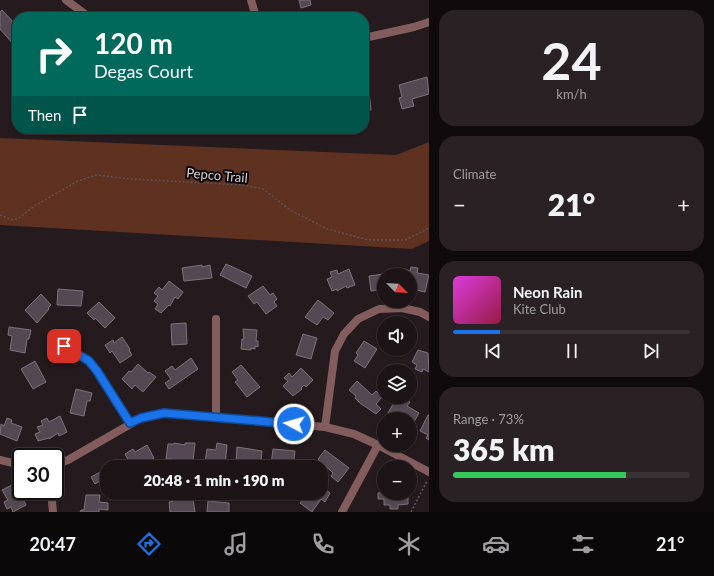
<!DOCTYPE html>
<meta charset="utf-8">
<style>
:root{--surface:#1c1416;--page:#292123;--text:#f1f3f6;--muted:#a09ea1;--line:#3a3335;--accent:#1a73e8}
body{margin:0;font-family:Lato,sans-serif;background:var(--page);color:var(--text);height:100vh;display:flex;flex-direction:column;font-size:15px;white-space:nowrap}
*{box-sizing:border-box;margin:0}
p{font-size:13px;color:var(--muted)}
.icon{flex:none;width:22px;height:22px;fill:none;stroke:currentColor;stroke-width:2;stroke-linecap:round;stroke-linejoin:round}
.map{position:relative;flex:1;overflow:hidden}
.sheet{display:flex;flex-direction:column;gap:10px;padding:10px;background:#0f0b0c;width:285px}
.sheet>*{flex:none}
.hud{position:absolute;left:12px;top:12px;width:357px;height:122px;border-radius:16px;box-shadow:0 1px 3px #0004,0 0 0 1px var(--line);background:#00695c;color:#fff;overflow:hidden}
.needle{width:26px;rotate:114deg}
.controls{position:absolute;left:377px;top:268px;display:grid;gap:8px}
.controls a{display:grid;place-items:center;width:40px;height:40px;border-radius:50%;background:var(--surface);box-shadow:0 1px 3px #0004,0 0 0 1px var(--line);font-size:20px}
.speed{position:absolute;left:12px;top:448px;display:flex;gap:8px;font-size:20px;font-weight:700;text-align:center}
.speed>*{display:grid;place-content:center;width:52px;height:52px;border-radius:50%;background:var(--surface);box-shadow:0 1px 3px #0004,0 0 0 1px var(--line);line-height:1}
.speed .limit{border:2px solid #111;border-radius:6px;background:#fff;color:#111}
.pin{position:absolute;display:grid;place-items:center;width:34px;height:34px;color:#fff;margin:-17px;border-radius:8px;box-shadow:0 2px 6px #0006}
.me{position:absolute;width:44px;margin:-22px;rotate:276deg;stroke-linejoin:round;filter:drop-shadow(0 0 3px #0008)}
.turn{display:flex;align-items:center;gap:14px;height:84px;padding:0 16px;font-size:18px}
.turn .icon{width:52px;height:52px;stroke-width:2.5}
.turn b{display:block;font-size:28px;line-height:34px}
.then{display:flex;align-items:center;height:38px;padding:0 16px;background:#0003;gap:8px;font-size:15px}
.big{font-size:30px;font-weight:800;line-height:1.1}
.sheet .tile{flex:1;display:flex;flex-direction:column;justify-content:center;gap:6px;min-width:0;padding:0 14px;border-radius:16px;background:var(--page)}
.sheet .dial{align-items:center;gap:0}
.dial b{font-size:52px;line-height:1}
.song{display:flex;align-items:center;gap:12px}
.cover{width:48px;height:48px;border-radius:6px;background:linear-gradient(135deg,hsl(300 70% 55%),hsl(340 70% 35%))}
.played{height:4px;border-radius:2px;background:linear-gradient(90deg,var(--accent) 20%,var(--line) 20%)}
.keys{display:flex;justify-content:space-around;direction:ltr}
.heat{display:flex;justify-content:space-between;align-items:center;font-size:22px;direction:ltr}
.charge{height:6px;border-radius:3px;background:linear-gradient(90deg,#34c759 73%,var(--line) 0)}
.trip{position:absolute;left:100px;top:460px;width:228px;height:40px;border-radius:16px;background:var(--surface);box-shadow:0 1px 3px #0004,0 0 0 1px var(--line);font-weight:800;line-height:40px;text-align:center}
.tabs{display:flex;height:64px;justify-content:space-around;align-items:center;background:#0b0809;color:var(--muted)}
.tabs .icon{width:28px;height:28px}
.tabs .on{color:var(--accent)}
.tabs b{font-size:18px;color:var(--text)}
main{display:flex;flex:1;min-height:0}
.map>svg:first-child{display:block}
.green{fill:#5e3121}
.building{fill:#544952;stroke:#7d727b}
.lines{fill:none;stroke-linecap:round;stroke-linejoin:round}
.path{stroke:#5e5457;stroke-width:1.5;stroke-dasharray:2 2;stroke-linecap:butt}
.minor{stroke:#835d5e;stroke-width:8}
.route-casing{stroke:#114b97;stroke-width:10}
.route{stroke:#1a73e8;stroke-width:7}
.labels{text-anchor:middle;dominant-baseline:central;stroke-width:4;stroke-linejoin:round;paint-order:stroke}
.street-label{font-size:13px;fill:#dcd4d7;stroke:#0b0708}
</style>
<main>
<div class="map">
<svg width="429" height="512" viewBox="0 0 429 512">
<rect width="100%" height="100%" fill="#251a1e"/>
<polygon class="green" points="0,138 396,155 429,142 429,241 412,249 0,225"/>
<g class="building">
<polygon points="299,0 310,0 311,5 301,8"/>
<polygon points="2,10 17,26 17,42 14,45 0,29 0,12"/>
<polygon points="427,77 429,94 412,99 414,106 402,109 399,98 402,97 399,85"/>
<polygon points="369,91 371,110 364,111 364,92"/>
<polygon points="226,264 252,276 246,288 220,275"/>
<polygon points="202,265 202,267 210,265 212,278 184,281 182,268"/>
<polygon points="411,267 418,268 417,273 429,275 425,292 416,290 417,287 410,287 410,275 404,275 405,269 410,271"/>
<polygon points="349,269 355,285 347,288 346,286 337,291 337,289 332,291 327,279 332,277 330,272 337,270 338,274"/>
<polygon points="390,273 391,275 384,275 384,289 371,291 369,276"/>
<polygon points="169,281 183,292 178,299 175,297 170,306 169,305 161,313 155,309 158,304 154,301 158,296 154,293 159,287 162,290"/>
<polygon points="263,286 270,295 273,293 277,299 274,302 277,306 266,314 257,302 254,304 248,296"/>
<polygon points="58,289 83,291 81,306 57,305"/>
<polygon points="41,294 51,305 48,308 49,309 37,323 25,310"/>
<polygon points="318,300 334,313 328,320 323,317 317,325 305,317"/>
<polygon points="99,302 115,318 105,328 95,318 94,320 87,313"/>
<polygon points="186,323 187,344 172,345 171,324"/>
<polygon points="9,327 31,330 29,339 27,339 25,353 10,350 12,336 8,335"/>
<polygon points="243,329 257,330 256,341 258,341 258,347 255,346 255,349 251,348 251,350 241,349 242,339 244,339"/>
<polygon points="303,334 317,338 311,359 296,355"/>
<polygon points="122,337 130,349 129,350 132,355 120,363 112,351 110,353 105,345 113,340 114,343"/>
<polygon points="364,341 377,349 365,368 354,361 358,355 356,353"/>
<polygon points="418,350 428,353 429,372 423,369 422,372 415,369 417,365 412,362"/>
<polygon points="191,358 198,369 169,389 165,383 171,379 165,371 172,366 175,370"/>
<polygon points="35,361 46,382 33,389 21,369"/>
<polygon points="138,364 148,373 149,372 156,377 143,392 135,385 132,389 122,379 129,371 131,372"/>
<polygon points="241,365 260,387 247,397 235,382 238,380 232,372"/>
<polygon points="301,368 313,380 306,387 304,385 301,388 302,389 293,396 283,386 288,381 284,378 289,373 292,377"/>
<polygon points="357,381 372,395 376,391 382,397 376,404 381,409 376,414 360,403 355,398 356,396 349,390"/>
<polygon points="76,389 92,393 90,401 87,401 84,416 70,413"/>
<polygon points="403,398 410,402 407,406 419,413 411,427 410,419 396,419 388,413 396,399 401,402"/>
<polygon points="428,415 429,415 429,440 426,438 428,435 420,431"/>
<polygon points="60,416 67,432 59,436 58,433 49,439 49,438 38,441 35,434 40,432 37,427 43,425 41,421 47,418 49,422"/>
<polygon points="7,418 12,420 11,423 22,427 17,441 0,434 1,424 4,426"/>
<polygon points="174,443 185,445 185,443 195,443 193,461 180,460 179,464 171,464 172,459 166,459 168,444 174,444"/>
<polygon points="217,443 227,445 225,467 214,465 214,463 205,462 207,449 216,450"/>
<polygon points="147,445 154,458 142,465 143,467 132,467 125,454 133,449 135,452"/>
<polygon points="237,447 262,451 261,461 252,461 252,463 236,461"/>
<polygon points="273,449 295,451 293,467 271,465"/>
<polygon points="325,450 349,468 338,482 331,476 333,473 318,459"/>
<polygon points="117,459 121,467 109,467 109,464"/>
<polygon points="105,468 107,468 107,484 103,486 100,481 95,484 91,477 102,471 101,470"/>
<polygon points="18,482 21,488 21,490 19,491 25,500 24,501 26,505 13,512 11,507 7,509 4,502 8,500 2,490"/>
<polygon points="322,487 330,493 325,502 321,499 312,512 300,503 308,493 321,493"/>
<polygon points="383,491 384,493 408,493 408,504 398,505 398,509 390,509 390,505 384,505 384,499 378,499 378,493 383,492"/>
<polygon points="86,495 100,495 99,502 108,503 108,510 99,509 99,512 80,512 81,510 84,510"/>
<polygon points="181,495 182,500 193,498 195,512 170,512 169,502 174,501 173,496"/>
<polygon points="208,501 229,503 229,512 207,512"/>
</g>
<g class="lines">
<g class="path">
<polyline points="0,215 13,220 19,218 36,205 78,181 96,175 130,179 243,185 263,189 290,210 327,229 369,240 405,240 429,228"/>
<polyline points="411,512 427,481"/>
</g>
<g class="minor">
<polyline points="66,0 89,17"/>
<polyline points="251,0 256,17"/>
<polyline points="364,38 414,27 429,22"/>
<polyline points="64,346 89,361 97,371 130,423"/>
<polyline points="216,416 216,319"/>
<polyline points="325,427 335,351 344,334 358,319 379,309 402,308 420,312 429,317"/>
<polyline points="0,460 21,465"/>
<polyline points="55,465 68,460 141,418 164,413 325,427 354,434 378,445 429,472"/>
<polyline points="51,491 53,512"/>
<polyline points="342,512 378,445"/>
</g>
</g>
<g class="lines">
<defs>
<polyline id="route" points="64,346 89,361 97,371 130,423 141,418 164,413 294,424"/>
</defs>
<use href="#route" class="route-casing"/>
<use href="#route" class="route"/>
</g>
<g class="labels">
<g class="street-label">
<text transform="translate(217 175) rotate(5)">Pepco Trail</text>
</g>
</g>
</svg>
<div class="controls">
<a><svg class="needle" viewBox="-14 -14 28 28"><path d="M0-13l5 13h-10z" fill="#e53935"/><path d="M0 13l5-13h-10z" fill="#a09ea1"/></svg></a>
<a><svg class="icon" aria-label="sound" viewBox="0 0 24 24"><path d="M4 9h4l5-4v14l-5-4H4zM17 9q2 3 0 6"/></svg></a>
<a><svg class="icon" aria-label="layers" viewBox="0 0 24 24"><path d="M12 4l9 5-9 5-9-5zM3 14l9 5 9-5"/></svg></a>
<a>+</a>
<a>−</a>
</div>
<div class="speed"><div class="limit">30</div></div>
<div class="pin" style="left:64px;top:346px;background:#d93025"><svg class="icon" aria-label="arrive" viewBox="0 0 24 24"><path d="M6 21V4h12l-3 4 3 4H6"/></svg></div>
<svg class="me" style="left:294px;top:424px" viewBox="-20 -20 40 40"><circle r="17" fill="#1a73e8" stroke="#fff" stroke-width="3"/><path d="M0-11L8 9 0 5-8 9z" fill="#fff"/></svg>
<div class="trip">20:48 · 1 min · 190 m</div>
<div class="hud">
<div class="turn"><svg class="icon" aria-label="right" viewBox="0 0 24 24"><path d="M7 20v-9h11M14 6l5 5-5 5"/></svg><div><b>120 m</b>Degas Court</div></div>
<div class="then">Then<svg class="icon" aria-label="arrive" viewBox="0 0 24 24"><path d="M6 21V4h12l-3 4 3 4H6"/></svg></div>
</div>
</div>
<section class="sheet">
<div class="tile dial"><b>24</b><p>km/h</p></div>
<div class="tile"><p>Climate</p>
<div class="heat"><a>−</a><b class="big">21°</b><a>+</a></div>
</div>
<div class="tile">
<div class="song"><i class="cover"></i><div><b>Neon Rain</b><p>Kite Club</p></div></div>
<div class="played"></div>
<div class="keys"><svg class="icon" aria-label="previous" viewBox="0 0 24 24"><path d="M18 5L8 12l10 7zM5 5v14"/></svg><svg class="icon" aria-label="pause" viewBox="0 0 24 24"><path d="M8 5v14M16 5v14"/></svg><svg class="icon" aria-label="next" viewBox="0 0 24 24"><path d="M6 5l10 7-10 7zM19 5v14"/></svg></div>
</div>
<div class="tile"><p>Range · 73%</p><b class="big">365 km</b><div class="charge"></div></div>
</section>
</main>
<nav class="tabs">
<b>20:47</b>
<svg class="icon on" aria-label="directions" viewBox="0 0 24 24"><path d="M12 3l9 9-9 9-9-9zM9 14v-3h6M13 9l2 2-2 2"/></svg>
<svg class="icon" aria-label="music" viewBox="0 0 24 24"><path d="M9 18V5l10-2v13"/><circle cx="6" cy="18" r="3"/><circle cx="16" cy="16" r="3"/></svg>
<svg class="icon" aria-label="phone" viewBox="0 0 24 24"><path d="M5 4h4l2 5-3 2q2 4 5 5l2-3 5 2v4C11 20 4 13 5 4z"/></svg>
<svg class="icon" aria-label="climate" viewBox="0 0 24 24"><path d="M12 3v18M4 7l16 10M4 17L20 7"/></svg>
<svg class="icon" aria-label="car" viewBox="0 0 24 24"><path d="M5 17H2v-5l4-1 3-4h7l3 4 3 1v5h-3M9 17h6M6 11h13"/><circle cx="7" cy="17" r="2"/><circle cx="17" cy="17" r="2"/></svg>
<svg class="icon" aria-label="filters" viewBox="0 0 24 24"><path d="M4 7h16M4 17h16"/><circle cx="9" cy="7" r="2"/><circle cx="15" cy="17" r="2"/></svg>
<b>21°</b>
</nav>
